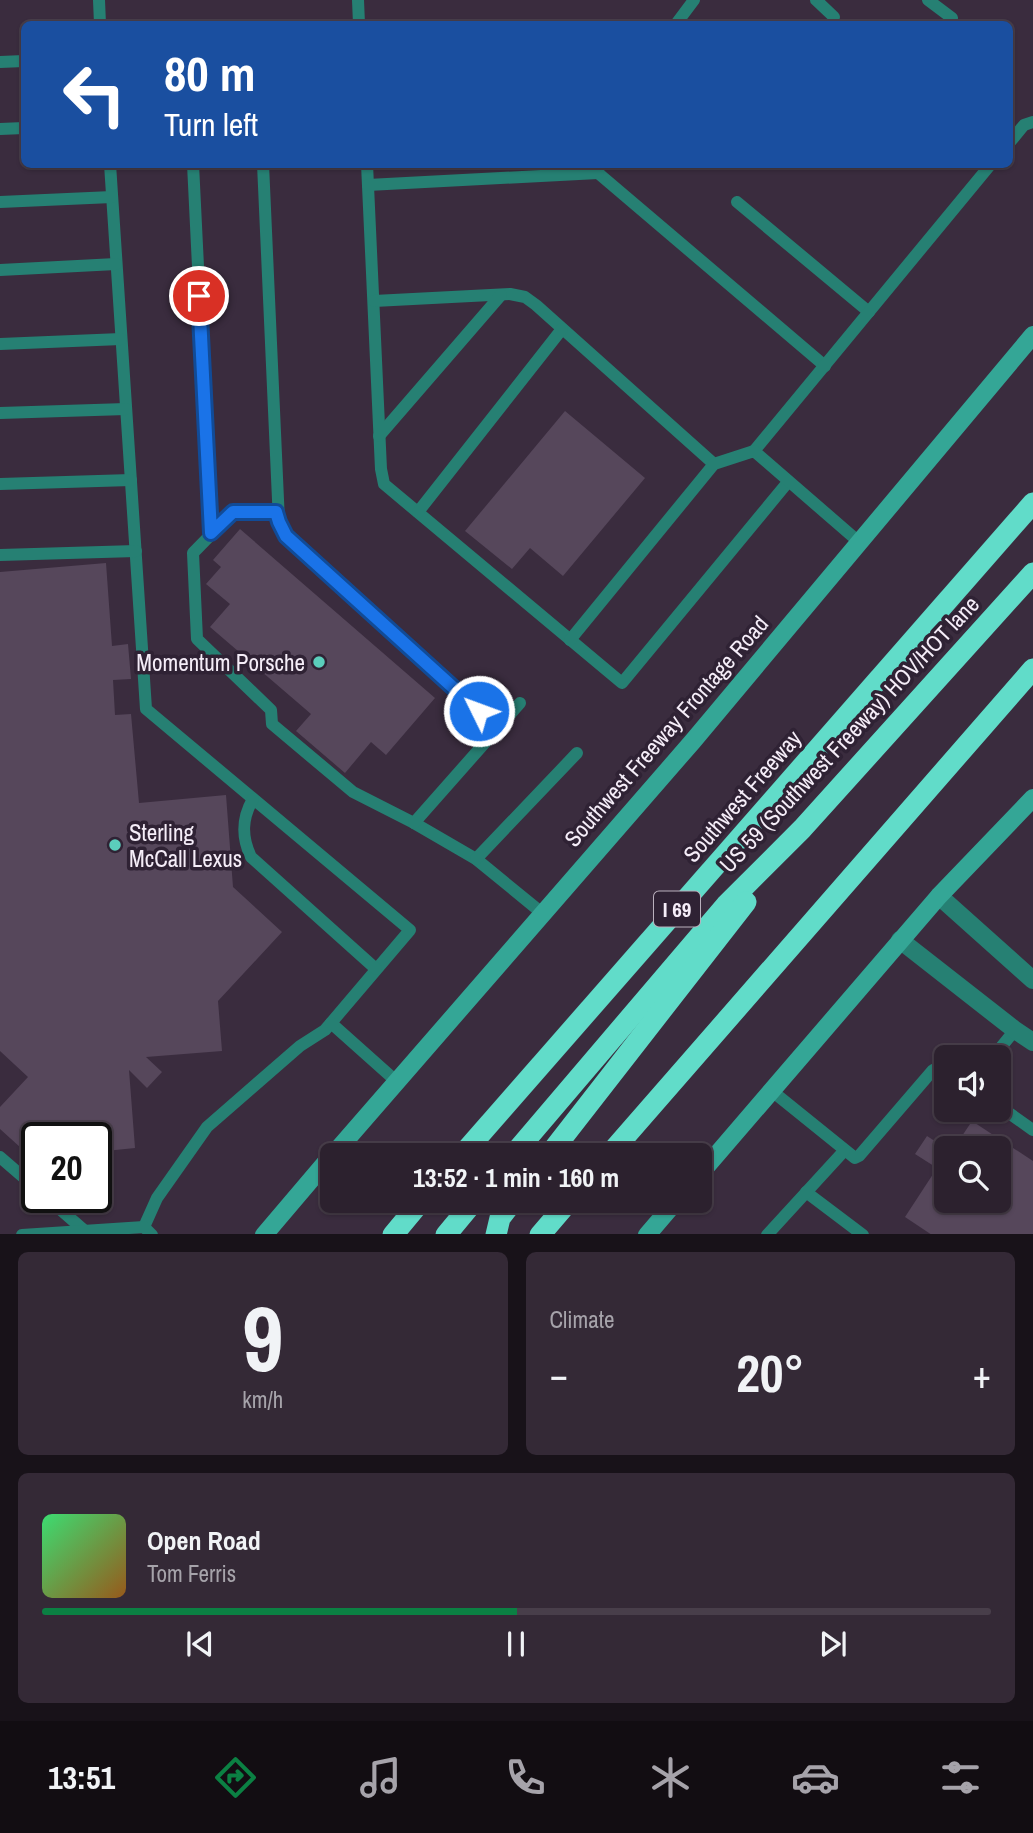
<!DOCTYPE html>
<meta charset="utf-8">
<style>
:root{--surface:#2c212e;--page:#342936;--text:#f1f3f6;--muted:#a6a3aa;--line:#483e4a;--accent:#0b8043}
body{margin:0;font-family:"Archivo Narrow",sans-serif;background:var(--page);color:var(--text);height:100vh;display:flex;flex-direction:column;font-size:26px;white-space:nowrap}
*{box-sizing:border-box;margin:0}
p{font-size:23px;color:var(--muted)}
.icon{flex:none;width:38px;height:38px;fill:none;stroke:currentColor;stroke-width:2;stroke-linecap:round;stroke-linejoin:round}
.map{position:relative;height:1234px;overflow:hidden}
.side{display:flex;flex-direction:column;gap:18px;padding:18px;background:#181219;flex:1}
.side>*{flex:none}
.top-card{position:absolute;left:21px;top:21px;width:992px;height:147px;border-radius:10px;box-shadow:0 2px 5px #0004,0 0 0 2px var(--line);background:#1a4fa0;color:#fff;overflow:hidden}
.buttons{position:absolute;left:934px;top:1045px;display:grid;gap:14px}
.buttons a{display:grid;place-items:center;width:77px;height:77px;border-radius:10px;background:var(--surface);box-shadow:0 2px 5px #0004,0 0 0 2px var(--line);font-size:35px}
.speed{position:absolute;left:21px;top:1122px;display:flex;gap:14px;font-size:35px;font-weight:700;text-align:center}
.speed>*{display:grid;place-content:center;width:91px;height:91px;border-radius:50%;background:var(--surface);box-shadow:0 2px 5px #0004,0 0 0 2px var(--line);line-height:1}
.speed .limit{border:4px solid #111;border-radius:10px;background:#fff;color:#111}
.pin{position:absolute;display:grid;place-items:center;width:60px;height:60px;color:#fff;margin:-30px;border:4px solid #fff;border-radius:50%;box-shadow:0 2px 7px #0007}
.me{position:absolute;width:77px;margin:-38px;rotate:312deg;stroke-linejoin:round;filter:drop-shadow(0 0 5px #0008)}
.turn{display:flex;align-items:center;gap:24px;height:147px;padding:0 28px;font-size:32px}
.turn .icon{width:91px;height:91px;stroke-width:2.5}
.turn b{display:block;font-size:49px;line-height:60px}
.big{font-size:52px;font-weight:800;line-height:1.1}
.side .card{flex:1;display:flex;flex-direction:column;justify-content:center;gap:10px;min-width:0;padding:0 24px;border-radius:10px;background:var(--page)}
.side .dial{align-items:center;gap:0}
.dial b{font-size:91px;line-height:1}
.song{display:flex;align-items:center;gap:21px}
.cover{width:84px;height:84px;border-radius:10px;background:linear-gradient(135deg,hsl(140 70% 55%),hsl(30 70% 35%))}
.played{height:7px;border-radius:4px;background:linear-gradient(90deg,var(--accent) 50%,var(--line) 50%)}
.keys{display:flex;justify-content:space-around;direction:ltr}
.heat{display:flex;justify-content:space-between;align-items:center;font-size:38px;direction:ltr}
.side .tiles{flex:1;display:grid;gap:18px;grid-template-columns:1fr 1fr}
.card:last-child{grid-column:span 2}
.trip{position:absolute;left:320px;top:1143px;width:392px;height:70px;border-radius:10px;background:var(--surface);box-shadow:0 2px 5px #0004,0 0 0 2px var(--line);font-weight:800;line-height:70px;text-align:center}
.tab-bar{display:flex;height:112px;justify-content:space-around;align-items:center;background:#120d12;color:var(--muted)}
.tab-bar .icon{width:49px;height:49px}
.tab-bar .active{color:var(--accent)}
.tab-bar b{font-size:32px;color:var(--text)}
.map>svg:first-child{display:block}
.building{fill:#56475b}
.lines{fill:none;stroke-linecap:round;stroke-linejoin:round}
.service{stroke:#268073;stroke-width:12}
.tertiary{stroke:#268073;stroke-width:18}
.secondary{stroke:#34a696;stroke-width:18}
.motorway{stroke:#61dcc9;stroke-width:21}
.route-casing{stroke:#114b97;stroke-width:18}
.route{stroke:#1a73e8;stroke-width:12}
.poi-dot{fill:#5bcebc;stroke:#2f2234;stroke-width:2.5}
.labels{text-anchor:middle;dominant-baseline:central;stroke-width:7;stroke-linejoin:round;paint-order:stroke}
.shield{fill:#2f2234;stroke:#bab0bd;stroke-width:2}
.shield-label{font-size:21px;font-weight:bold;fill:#f5edf8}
.poi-label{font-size:23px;fill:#f5edf8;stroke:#2f2234;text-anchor:end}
.street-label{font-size:23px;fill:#f5edf8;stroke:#2f2234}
</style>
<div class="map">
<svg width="1033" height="1235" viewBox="0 0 1033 1235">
<rect width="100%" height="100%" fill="#3a2c3e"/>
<g class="building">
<polygon points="565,411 645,478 563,576 530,548 512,569 465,531"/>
<polygon points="240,529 435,698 386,755 371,742 345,773 296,731 311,714 210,627 230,604 206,584 221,567 213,560"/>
<polygon points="106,563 112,646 128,644 131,679 113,680 115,715 131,714 139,803 226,795 233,887 282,932 218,1001 222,1051 146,1057 162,1072 147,1088 129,1070 135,1148 96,1152 96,1138 37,1138 37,1156 31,1157 0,1129 0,1107 28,1077 0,1051 0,572"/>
<polygon points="972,1121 1033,1161 1033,1235 932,1235 905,1217 937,1168 915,1154 927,1136 947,1149 947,1200 999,1200 999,1148 954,1148"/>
</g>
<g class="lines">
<g class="service">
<polyline points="99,0 100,24"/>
<polyline points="358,0 359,24"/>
<polyline points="816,0 834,17"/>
<polyline points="928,0 952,18"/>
<polyline points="676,24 694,0"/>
<polyline points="0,62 24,61"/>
<polyline points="0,129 24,128"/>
<polyline points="1010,142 1024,125 1033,122"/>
<polyline points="110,164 146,709 410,930 325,1030 300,1046 207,1127 157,1198 144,1227"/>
<polyline points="193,164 211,533"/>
<polyline points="263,164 279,522 286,536 498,728"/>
<polyline points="367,164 381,469 384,484 622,683 788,482"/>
<polyline points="599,164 598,173 825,366"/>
<polyline points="368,185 598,173"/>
<polyline points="0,202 112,197"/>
<polyline points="737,202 869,312"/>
<polyline points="0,270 116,264"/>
<polyline points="374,301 510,294 525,297 536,305 714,464"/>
<polyline points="0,344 121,339"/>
<polyline points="0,413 126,409"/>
<polyline points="379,436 501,295"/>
<polyline points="754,451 991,164"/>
<polyline points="0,484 131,480"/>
<polyline points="276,512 233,512 193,553 197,639 271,710 272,724 353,792 414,823 476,859 542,913"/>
<polyline points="418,512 562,329"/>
<polyline points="0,555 136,551"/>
<polyline points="570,640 714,464 754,451 859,542"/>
<path d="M 253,799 C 242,818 241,836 251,857 L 376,969"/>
<polyline points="414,823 520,703"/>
<polyline points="476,859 577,753"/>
<polyline points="331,1023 396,1081"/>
<polyline points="993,1057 1015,1030"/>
<polyline points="772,1091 855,1158 859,1156 933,1070 937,1068 947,1072"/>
<polyline points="999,1106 1033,1130"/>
<polyline points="0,1157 37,1189"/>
<polyline points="806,1192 863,1235"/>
<polyline points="46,1197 85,1231"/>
<polyline points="22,1235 144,1227 152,1235"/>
<polyline points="767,1235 844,1151"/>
</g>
<g class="tertiary">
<polyline points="939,896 1033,980"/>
<polyline points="900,940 1015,1030 1033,1042"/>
</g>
<g class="secondary">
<polyline points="333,1155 693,741 1033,335"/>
<polyline points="700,1174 939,896 1033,798"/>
<polyline points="264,1235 332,1155"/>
<polyline points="647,1235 677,1200"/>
</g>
<g class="motorway">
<polyline points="462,1155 1033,503"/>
<polyline points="513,1155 726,905 802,829 1033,573"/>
<polyline points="549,1155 746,902"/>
<polyline points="609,1155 1033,669"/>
<polyline points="393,1235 422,1200"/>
<polyline points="446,1235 475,1200"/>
<polyline points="496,1235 500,1218 514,1200"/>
<polyline points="540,1235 570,1200"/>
</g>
</g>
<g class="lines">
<defs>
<polyline id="route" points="199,296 211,533 233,512 276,512 279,522 286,536 479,711"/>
</defs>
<use href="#route" class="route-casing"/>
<use href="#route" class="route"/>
</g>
<g class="poi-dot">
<circle cx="319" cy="662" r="7"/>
<circle cx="115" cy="845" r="7"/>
</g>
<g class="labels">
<rect class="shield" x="654" y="891.5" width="46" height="35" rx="5"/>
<g class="shield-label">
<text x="677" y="909">I 69</text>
</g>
<g class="poi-label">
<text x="305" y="662">Momentum Porsche</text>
<text x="129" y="832" text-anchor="start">Sterling<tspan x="129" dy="26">McCall Lexus</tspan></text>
</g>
<g class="street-label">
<text transform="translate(666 731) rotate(-49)">Southwest Freeway Frontage Road</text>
<text transform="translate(849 734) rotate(-47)">US 59 (Southwest Freeway) HOV/HOT lane</text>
<text transform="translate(742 796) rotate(-49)">Southwest Freeway</text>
</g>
</g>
</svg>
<div class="buttons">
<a><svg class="icon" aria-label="sound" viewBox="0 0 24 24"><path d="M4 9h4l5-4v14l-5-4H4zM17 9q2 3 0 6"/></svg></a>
<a><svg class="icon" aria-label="search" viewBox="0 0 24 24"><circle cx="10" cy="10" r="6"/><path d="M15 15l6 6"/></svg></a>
</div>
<div class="speed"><div class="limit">20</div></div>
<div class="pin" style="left:199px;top:296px;background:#d93025"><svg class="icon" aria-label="arrive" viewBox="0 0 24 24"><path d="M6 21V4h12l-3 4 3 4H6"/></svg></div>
<svg class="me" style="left:479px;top:711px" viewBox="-20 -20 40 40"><circle r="17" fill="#1a73e8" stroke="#fff" stroke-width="3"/><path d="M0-11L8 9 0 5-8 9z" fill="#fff"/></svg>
<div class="trip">13:52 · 1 min · 160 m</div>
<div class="top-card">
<div class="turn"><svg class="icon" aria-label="left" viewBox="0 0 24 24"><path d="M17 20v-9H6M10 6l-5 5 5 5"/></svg><div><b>80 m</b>Turn left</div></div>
</div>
</div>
<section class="side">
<div class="tiles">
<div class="card dial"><b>9</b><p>km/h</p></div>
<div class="card"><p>Climate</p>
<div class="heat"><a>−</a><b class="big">20°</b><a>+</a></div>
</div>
<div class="card">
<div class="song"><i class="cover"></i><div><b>Open Road</b><p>Tom Ferris</p></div></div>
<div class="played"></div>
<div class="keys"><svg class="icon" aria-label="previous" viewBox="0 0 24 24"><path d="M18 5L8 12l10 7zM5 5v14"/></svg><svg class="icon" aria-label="pause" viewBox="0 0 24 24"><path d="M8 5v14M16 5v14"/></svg><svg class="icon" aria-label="next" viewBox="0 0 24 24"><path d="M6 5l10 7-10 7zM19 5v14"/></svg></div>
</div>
</div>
</section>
<nav class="tab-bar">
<b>13:51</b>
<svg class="icon active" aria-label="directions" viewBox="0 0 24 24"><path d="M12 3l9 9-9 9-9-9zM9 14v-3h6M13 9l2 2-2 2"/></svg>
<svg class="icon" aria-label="music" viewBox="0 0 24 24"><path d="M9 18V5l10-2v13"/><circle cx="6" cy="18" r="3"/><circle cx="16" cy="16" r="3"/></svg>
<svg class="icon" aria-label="phone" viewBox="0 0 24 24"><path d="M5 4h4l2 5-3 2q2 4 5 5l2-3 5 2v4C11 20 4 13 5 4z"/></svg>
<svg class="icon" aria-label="climate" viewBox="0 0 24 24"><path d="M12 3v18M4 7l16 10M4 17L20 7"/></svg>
<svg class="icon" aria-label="car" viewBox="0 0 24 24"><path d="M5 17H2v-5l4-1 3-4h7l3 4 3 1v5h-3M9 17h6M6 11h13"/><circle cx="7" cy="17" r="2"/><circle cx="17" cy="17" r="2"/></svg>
<svg class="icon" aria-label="filters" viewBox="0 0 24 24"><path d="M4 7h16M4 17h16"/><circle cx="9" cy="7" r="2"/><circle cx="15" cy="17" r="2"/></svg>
</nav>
